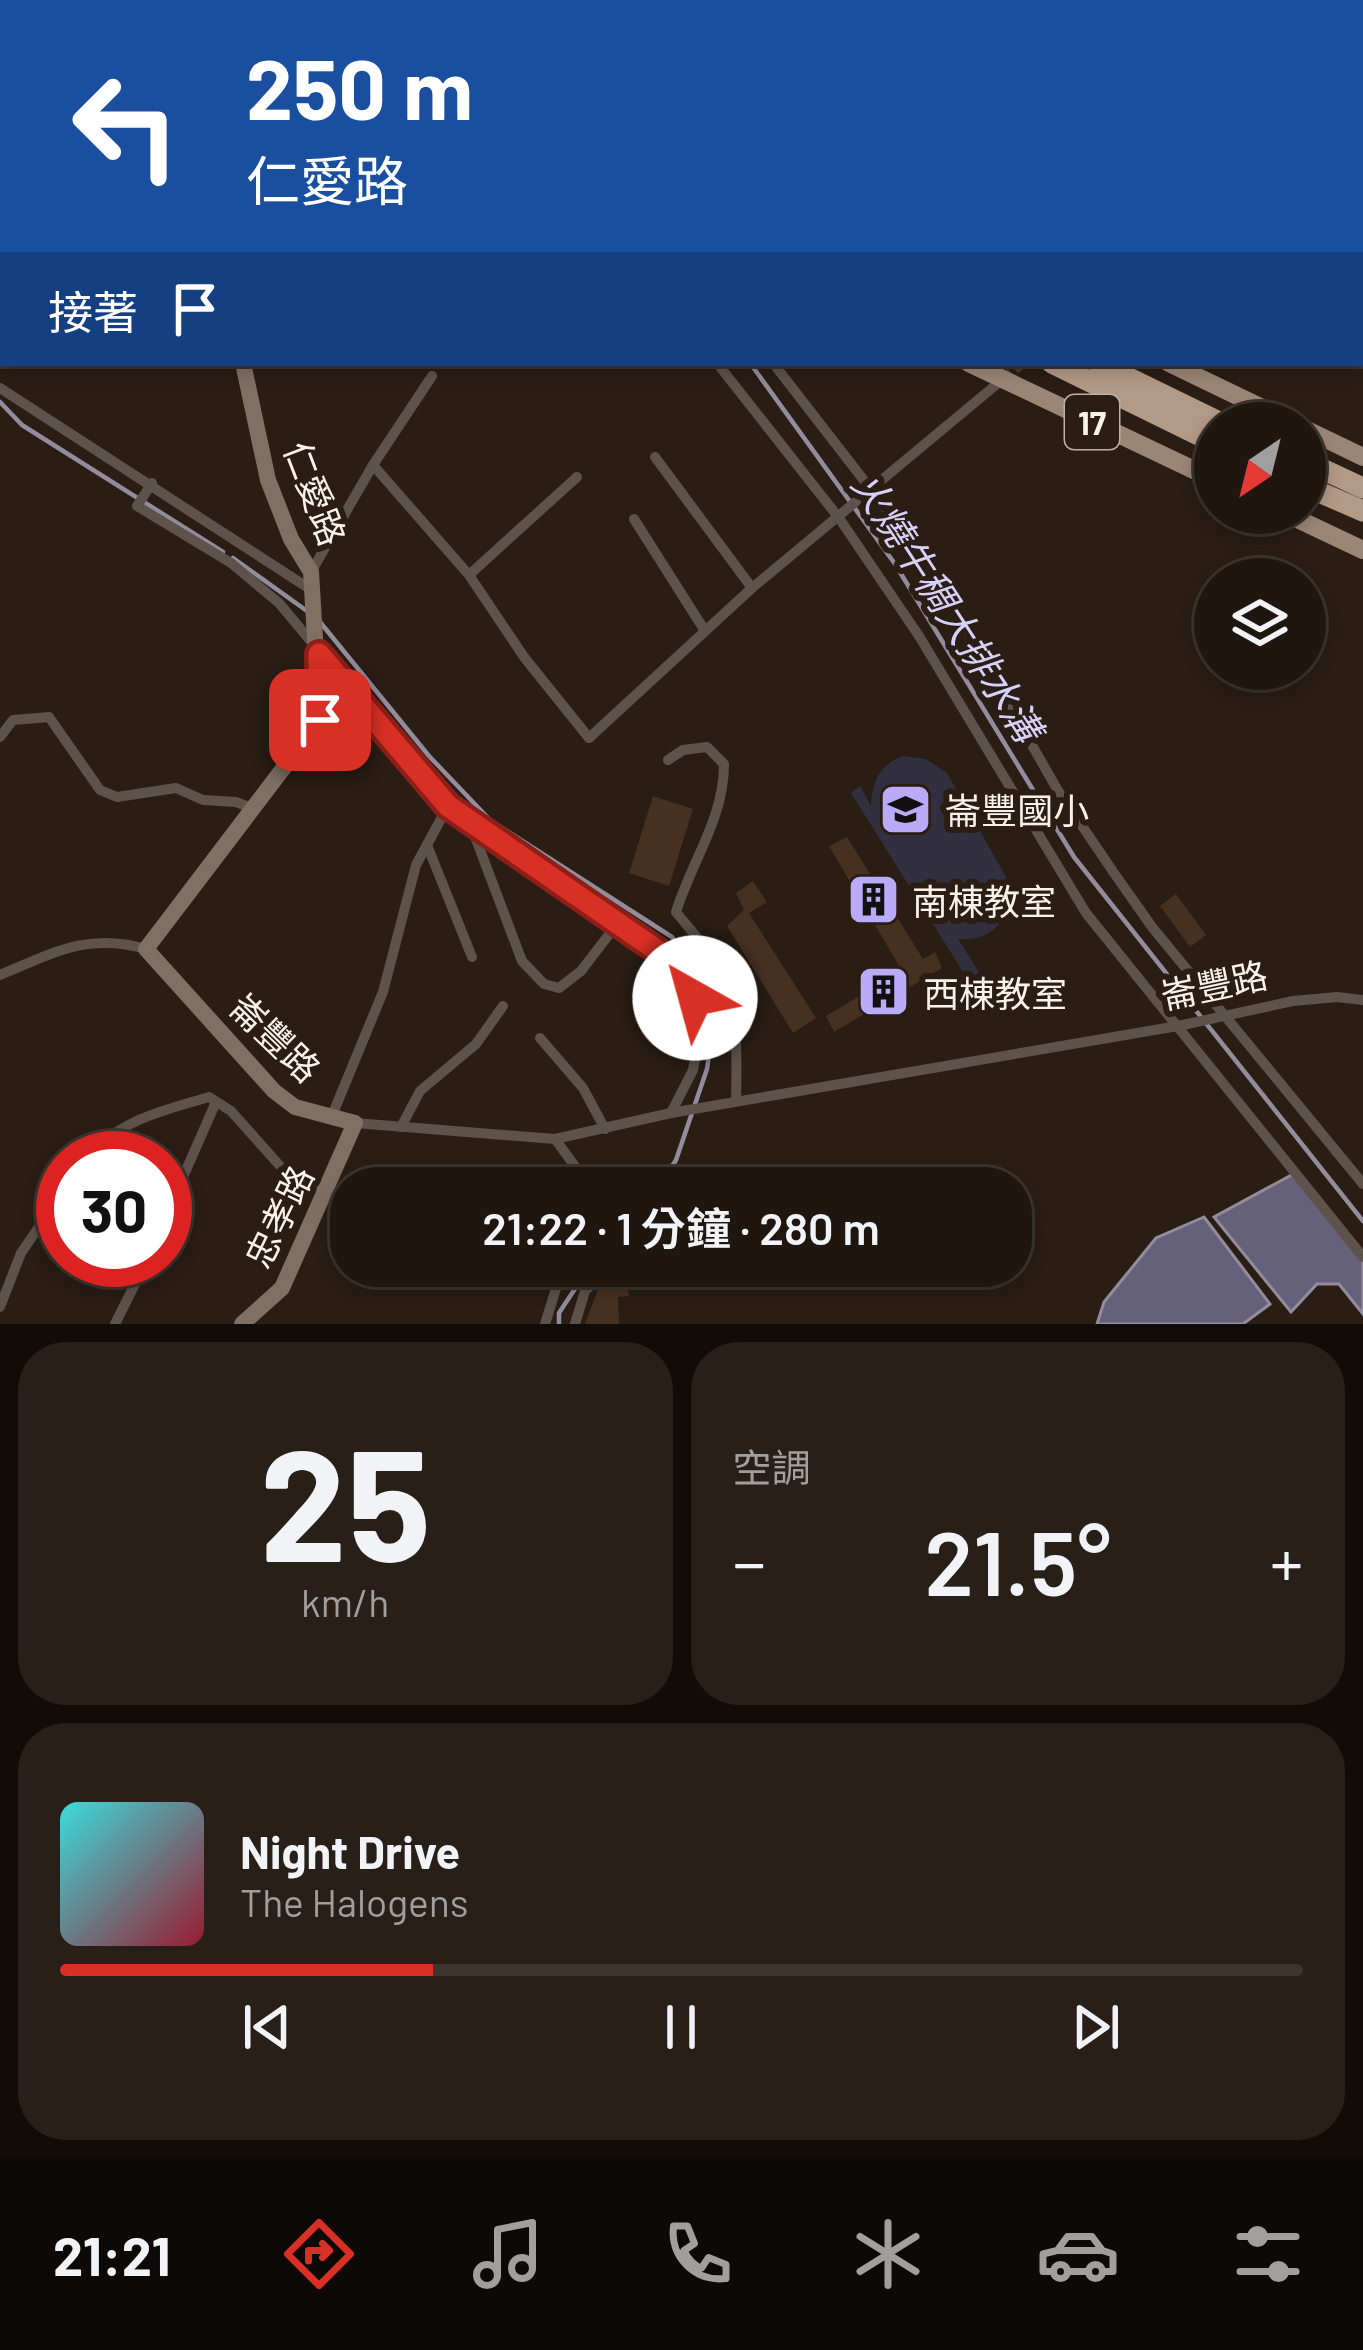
<!DOCTYPE html>
<html lang="zh-TW">
<meta charset="utf-8">
<style>
:root{--surface:#1f160f;--page:#271f18;--text:#f1f3f6;--muted:#a19f9e;--line:#3c352f;--accent:#d93025}
body{margin:0;font-family:Barlow,"Noto Sans TC",sans-serif;background:var(--page);color:var(--text);height:100vh;display:flex;flex-direction:column;font-size:45px;white-space:nowrap}
*{box-sizing:border-box;margin:0}
p{font-size:39px;color:var(--muted)}
.icon{flex:none;width:66px;height:66px;fill:none;stroke:currentColor;stroke-width:2;stroke-linecap:round;stroke-linejoin:round}
.map{position:relative;height:1324px;overflow:hidden}
.panel{display:flex;flex-direction:column;gap:18px;padding:18px;background:#110c08;flex:1}
.panel>*{flex:none}
.banner{position:absolute;left:0px;top:0px;width:1365px;height:366px;box-shadow:0 6px 18px #0003,0 0 0 3px var(--line);background:#1a4fa0;color:#fff;overflow:hidden}
.needle{width:78px;rotate:215deg}
.tools{position:absolute;left:1194px;top:402px;display:grid;gap:24px}
.tools a{display:grid;place-items:center;width:132px;height:132px;border-radius:50%;background:var(--surface);box-shadow:0 6px 18px #0003,0 0 0 3px var(--line);font-size:60px}
.speed{position:absolute;left:36px;top:1131px;display:flex;gap:24px;font-size:60px;font-weight:700;text-align:center}
.speed>*{display:grid;place-content:center;width:156px;height:156px;border-radius:50%;background:var(--surface);box-shadow:0 6px 18px #0003,0 0 0 3px var(--line);line-height:1}
.speed .limit{border:18px solid #d22;background:#fff;color:#111}
.pin{position:absolute;display:grid;place-items:center;width:102px;height:102px;color:#fff;margin:-51px;border-radius:24px;box-shadow:0 6px 18px #0006}
.me{position:absolute;width:132px;margin:-66px;rotate:322deg;stroke-linejoin:round;filter:drop-shadow(0 0 9px #0008)}
.turn{display:flex;align-items:center;gap:42px;height:252px;padding:0 48px;font-size:54px}
.turn .icon{width:156px;height:156px;stroke-width:2.5}
.turn b{display:block;font-size:84px;line-height:102px}
.then{display:flex;align-items:center;height:114px;padding:0 48px;background:#0003;gap:24px;font-size:45px}
.big{font-size:90px;font-weight:600;line-height:1.1}
.panel .tile{flex:1;display:flex;flex-direction:column;justify-content:center;gap:18px;min-width:0;padding:0 42px;border-radius:48px;background:var(--page)}
.panel .dial{align-items:center;gap:0}
.dial b{font-size:156px;line-height:1}
.song{display:flex;align-items:center;gap:36px}
.cover{width:144px;height:144px;border-radius:18px;background:linear-gradient(135deg,hsl(180 70% 55%),hsl(350 70% 35%))}
.played{height:12px;border-radius:6px;background:linear-gradient(90deg,var(--accent) 30%,var(--line) 30%)}
.keys{display:flex;justify-content:space-around;direction:ltr}
.heat{display:flex;justify-content:space-between;align-items:center;font-size:66px;direction:ltr}
.panel .tiles{flex:1;display:grid;gap:18px;grid-template-columns:1fr 1fr}
.tile:last-child{grid-column:span 2}
.trip{position:absolute;left:330px;top:1167px;width:702px;height:120px;border-radius:48px;background:var(--surface);box-shadow:0 6px 18px #0003,0 0 0 3px var(--line);font-weight:600;line-height:120px;text-align:center}
.tab-bar{display:flex;height:192px;justify-content:space-around;align-items:center;background:#0c0906;color:var(--muted)}
.tab-bar .icon{width:84px;height:84px}
.tab-bar .current{color:var(--accent)}
.tab-bar b{font-size:54px;color:var(--text)}
.map>svg:first-child{display:block}
.green{fill:#32303f}
.water{fill:#65617a;stroke:#928c9c;stroke-width:3}
.lines{fill:none;stroke-linecap:round;stroke-linejoin:round}
.stream{stroke:#928c9c;stroke-width:4.5}
.building{fill:#463121}
.street-tunnel{stroke:#483d34;stroke-width:10;stroke-dasharray:10 5;stroke-linecap:butt}
.street{stroke:#5d534c;stroke-width:10}
.secondary{stroke:#807064;stroke-width:16}
.primary{stroke:#9b8676;stroke-width:18}
.highway{stroke:#b39a87;stroke-width:21}
.route-casing{stroke:#8d1f18;stroke-width:30}
.route{stroke:#d93025;stroke-width:21}
.labels{text-anchor:middle;dominant-baseline:central;stroke-width:12;stroke-linejoin:round;paint-order:stroke}
.shield{fill:#291d14;stroke:#bbb1aa;stroke-width:3}
.shield-label{font-size:33px;font-weight:bold;fill:#faf1eb}
.street-label{font-size:36px;fill:#faf1eb;stroke:#291d14}
.poi-label{font-size:36px;fill:#faf1eb;stroke:#291d14;text-anchor:start}
.water-label{font-size:39px;font-style:italic;fill:#d7d1f9;stroke:#291d14}
</style>
<div class="map">
<svg width="1363" height="1324" viewBox="0 0 1363 1324">
<rect width="100%" height="100%" fill="#291d14"/>
<path class="green" d="M 903,756 L 926,759 L 947,773 L 1010,884 C 1012,919 993,941 958,939 L 991,991 L 980,999 L 851,793 L 860,786 L 871,806 C 871,783 881,763 903,756 Z"/>
<g class="water">
<polygon points="1297,1172 1363,1259 1363,1314 1339,1284 1317,1284 1291,1312 1214,1217"/>
<polygon points="1204,1217 1270,1304 1243,1324 1097,1324 1104,1302 1156,1238"/>
</g>
<g class="lines">
<g class="stream">
<polyline points="0,245 3,244"/>
<polyline points="750,363 895,564 1074,857 1363,1221"/>
<polyline points="0,402 22,425 223,552"/>
<polyline points="233,558 307,611"/>
<polyline points="320,622 429,756 490,820 672,937 712,992 713,1027 707,1069 676,1160 658,1188"/>
<polyline points="559,1324 559,1313 590,1266"/>
</g>
</g>
<g class="building">
<polygon points="653,796 693,809 669,886 629,873"/>
<polygon points="847,837 923,959 935,952 942,968 834,1032 826,1016 902,971 829,846"/>
<polygon points="753,881 767,902 749,913 816,1018 793,1033 727,926 744,910 736,893"/>
<polygon points="1176,894 1206,935 1190,947 1160,906"/>
<polygon points="625,1276 629,1296 618,1297 619,1324 585,1324 597,1292 610,1279"/>
</g>
<g class="lines">
<polyline class="street-tunnel" points="1003,379 1023,363"/>
<g class="street">
<polyline points="1362,137 1363,136"/>
<polyline points="0,345 3,343"/>
<polyline points="717,363 839,518 919,636 1086,913 1363,1257"/>
<polyline points="773,363 897,523 961,621 1057,789 1114,873 1152,927 1363,1184"/>
<polyline points="0,388 313,591"/>
<polyline points="655,457 752,588"/>
<polyline points="373,465 469,575 524,657 589,738 752,588 1003,379"/>
<polyline points="152,483 137,506 231,563 279,603 448,806 668,958 695,998 701,1027 693,1070 671,1113"/>
<polyline points="634,519 705,631"/>
<polyline points="311,572 373,465 432,376"/>
<polyline points="469,575 577,477"/>
<polyline points="0,737 13,720 49,717 100,790 117,797 176,788 203,800 236,802 254,809"/>
<path d="M 668,760 L 683,750 L 707,747 L 724,764 C 724,819 692,860 676,912 C 688,927 702,942 712,958 C 740,1000 737,1053 736,1100"/>
<polyline points="471,826 522,961 544,984 559,988 581,971 617,924"/>
<polyline points="427,845 472,957"/>
<path d="M 0,975 C 53,953 88,932 146,949"/>
<polyline points="540,1038 583,1088 605,1129"/>
<polyline points="331,1118 383,992 416,865 448,806"/>
<polyline points="355,1123 555,1139 671,1113 1178,1026 1293,1001 1337,997 1363,1000"/>
<polyline points="401,1127 420,1091 476,1044 503,1006"/>
<polyline points="555,1139 591,1188"/>
<path d="M 89,1158 C 117,1120 165,1110 209,1097 L 231,1111 L 280,1166 L 327,1191"/>
<polyline points="165,1218 216,1102"/>
<polyline points="0,1307 21,1253 63,1192"/>
<polyline points="115,1324 147,1260"/>
<polyline points="545,1324 563,1266"/>
<polyline points="575,1324 585,1291 609,1266"/>
</g>
<g class="secondary">
<polyline points="154,0 156,3"/>
<polyline points="242,1324 282,1288 355,1123 295,1107 274,1091 146,949 320,720 311,572 291,539 268,480 243,363"/>
</g>
<g class="primary">
<polyline points="0,119 3,118"/>
<polyline points="0,197 3,196"/>
<polyline points="969,363 1215,480"/>
<polyline points="1169,363 1293,423"/>
<polyline points="1305,429 1363,457"/>
<polyline points="1285,513 1363,550"/>
</g>
<g class="highway">
<polyline points="0,153 3,152"/>
<polyline points="0,172 3,171"/>
<polyline points="1052,363 1215,443"/>
<polyline points="1098,363 1221,423"/>
<polyline points="1305,461 1363,488"/>
<polyline points="1305,486 1363,511"/>
</g>
</g>
<g class="lines">
<defs>
<polyline id="route" points="320,720 319,654 448,806 668,958 695,998"/>
</defs>
<use href="#route" class="route-casing"/>
<use href="#route" class="route"/>
</g>
<defs>
<symbol id="school-square" viewBox="-11 -11 22 22"><rect x="-9" y="-9" width="18" height="18" rx="4" fill="#b9abf7" stroke="#291d14"/><path d="M0-5L7-2L0 1L-7-2ZM-4 1L0 2.5L4 1V4Q0 6-4 4Z" fill="#111"/></symbol>
<symbol id="building-square" viewBox="-11 -11 22 22"><rect x="-9" y="-9" width="18" height="18" rx="4" fill="#b9abf7" stroke="#291d14"/><path d="M-4-6H4V6H1V3H-1V6H-4ZM-2.5-4.3h1.7v1.8h-1.7ZM.8-4.3h1.7v1.8H.8ZM-2.5-1h1.7V.8h-1.7ZM.8-1h1.7V.8H.8Z" fill="#111"/></symbol>
</defs>
<g fill-rule="evenodd">
<use href="#school-square" x="876" y="780" width="59" height="59"/>
<use href="#building-square" x="844" y="870" width="59" height="59"/>
<use href="#building-square" x="854" y="962" width="59" height="59"/>
</g>
<g class="labels">
<rect class="shield" x="1065" y="395" width="54" height="54" rx="9"/>
<g class="shield-label">
<text x="1092" y="422">17</text>
</g>
<g class="street-label">
<text transform="translate(316 493) rotate(69)">仁愛路</text>
<text transform="translate(1214 984) rotate(-12)">崙豐路</text>
<text transform="translate(276 1037) rotate(44)">崙豐路</text>
<text transform="translate(278 1216) rotate(-64)">忠孝路</text>
</g>
<g class="poi-label">
<text x="945" y="809">崙豐國小</text>
<text x="912" y="900">南棟教室</text>
<text x="923" y="992">西棟教室</text>
</g>
<g class="water-label">
<text transform="translate(948 606) rotate(57)">火燒牛稠大排水溝</text>
</g>
</g>
</svg>
<div class="tools">
<a><svg class="needle" viewBox="-14 -14 28 28"><path d="M0-13l5 13h-10z" fill="#e53935"/><path d="M0 13l5-13h-10z" fill="#a19f9e"/></svg></a>
<a><svg class="icon" aria-label="layers" viewBox="0 0 24 24"><path d="M12 4l9 5-9 5-9-5zM3 14l9 5 9-5"/></svg></a>
</div>
<div class="speed"><div class="limit">30</div></div>
<div class="pin" style="left:320px;top:720px;background:#d93025"><svg class="icon" aria-label="arrive" viewBox="0 0 24 24"><path d="M6 21V4h12l-3 4 3 4H6"/></svg></div>
<svg class="me" style="left:695px;top:998px" viewBox="-20 -20 40 40"><circle r="19" fill="#fff"/><path d="M0-13L10 11 0 6-10 11z" fill="#d93025"/></svg>
<div class="trip">21:22 · 1 分鐘 · 280 m</div>
<div class="banner">
<div class="turn"><svg class="icon" aria-label="left" viewBox="0 0 24 24"><path d="M17 20v-9H6M10 6l-5 5 5 5"/></svg><div><b>250 m</b>仁愛路</div></div>
<div class="then">接著<svg class="icon" aria-label="arrive" viewBox="0 0 24 24"><path d="M6 21V4h12l-3 4 3 4H6"/></svg></div>
</div>
</div>
<section class="panel">
<div class="tiles">
<div class="tile dial"><b>25</b><p>km/h</p></div>
<div class="tile"><p>空調</p>
<div class="heat"><a>−</a><b class="big">21.5°</b><a>+</a></div>
</div>
<div class="tile">
<div class="song"><i class="cover"></i><div><b>Night Drive</b><p>The Halogens</p></div></div>
<div class="played"></div>
<div class="keys"><svg class="icon" aria-label="previous" viewBox="0 0 24 24"><path d="M18 5L8 12l10 7zM5 5v14"/></svg><svg class="icon" aria-label="pause" viewBox="0 0 24 24"><path d="M8 5v14M16 5v14"/></svg><svg class="icon" aria-label="next" viewBox="0 0 24 24"><path d="M6 5l10 7-10 7zM19 5v14"/></svg></div>
</div>
</div>
</section>
<nav class="tab-bar">
<b>21:21</b>
<svg class="icon current" aria-label="directions" viewBox="0 0 24 24"><path d="M12 3l9 9-9 9-9-9zM9 14v-3h6M13 9l2 2-2 2"/></svg>
<svg class="icon" aria-label="music" viewBox="0 0 24 24"><path d="M9 18V5l10-2v13"/><circle cx="6" cy="18" r="3"/><circle cx="16" cy="16" r="3"/></svg>
<svg class="icon" aria-label="phone" viewBox="0 0 24 24"><path d="M5 4h4l2 5-3 2q2 4 5 5l2-3 5 2v4C11 20 4 13 5 4z"/></svg>
<svg class="icon" aria-label="climate" viewBox="0 0 24 24"><path d="M12 3v18M4 7l16 10M4 17L20 7"/></svg>
<svg class="icon" aria-label="car" viewBox="0 0 24 24"><path d="M5 17H2v-5l4-1 3-4h7l3 4 3 1v5h-3M9 17h6M6 11h13"/><circle cx="7" cy="17" r="2"/><circle cx="17" cy="17" r="2"/></svg>
<svg class="icon" aria-label="filters" viewBox="0 0 24 24"><path d="M4 7h16M4 17h16"/><circle cx="9" cy="7" r="2"/><circle cx="15" cy="17" r="2"/></svg>
</nav>
